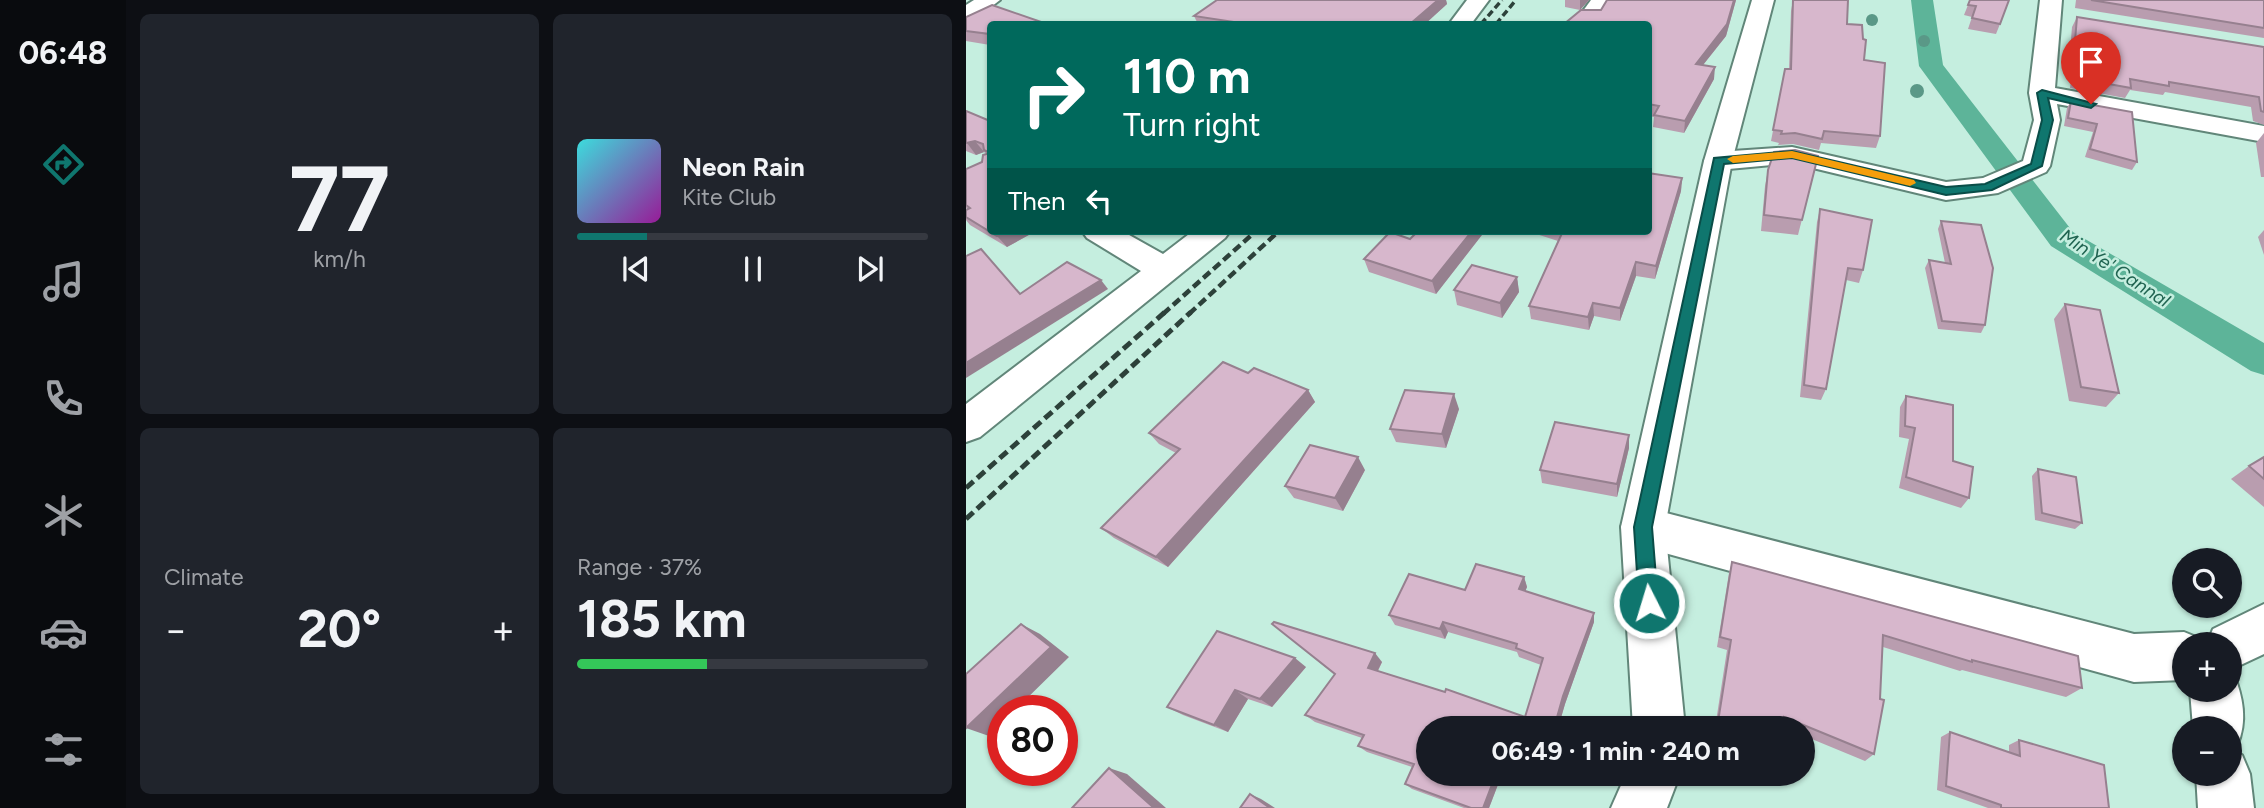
<!DOCTYPE html>
<meta charset="utf-8">
<style>
:root{--surface:#171b24;--page:#20242c;--text:#f1f3f6;--muted:#9ea1a6;--line:#363941;--accent:#0f766e}
body{margin:0;font-family:Figtree,sans-serif;background:var(--page);color:var(--text);height:100vh;display:flex;flex-direction:column;font-size:26px;white-space:nowrap}
*{box-sizing:border-box;margin:0}
p{font-size:23px;color:var(--muted)}
.icon{flex:none;width:38px;height:38px;fill:none;stroke:currentColor;stroke-width:2;stroke-linecap:round;stroke-linejoin:round}
.map{position:relative;flex:1;overflow:hidden}
.drawer{display:flex;flex-direction:column;gap:14px;padding:14px;background:#0d0f14;width:840px}
.drawer>*{flex:none}
.hud{position:absolute;left:21px;top:21px;width:665px;height:214px;border-radius:7px;box-shadow:0 2px 5px #0004;background:#00695c;color:#fff;overflow:hidden}
.controls{position:absolute;left:1206px;top:548px;display:grid;gap:14px}
.controls a{display:grid;place-items:center;width:70px;height:70px;border-radius:50%;background:var(--surface);box-shadow:0 2px 5px #0004;font-size:35px}
.speed{position:absolute;left:21px;top:695px;display:flex;gap:14px;font-size:35px;font-weight:700;text-align:center}
.speed>*{display:grid;place-content:center;width:91px;height:91px;border-radius:50%;background:var(--surface);box-shadow:0 2px 5px #0004;line-height:1}
.speed .limit{border:10px solid #d22;background:#fff;color:#111}
.pin{position:absolute;display:grid;place-items:center;width:60px;height:60px;color:#fff;margin:-72px -30px;border-radius:50% 50% 50% 0;rotate:-45deg;box-shadow:0 0 7px #0007}
.pin .icon{rotate:45deg}
.me{position:absolute;width:77px;margin:-38px;rotate:355deg;stroke-linejoin:round;filter:drop-shadow(0 0 5px #0008)}
.turn{display:flex;align-items:center;gap:24px;height:147px;padding:0 21px;font-size:32px}
.turn .icon{width:91px;height:91px;stroke-width:2.5}
.turn b{display:block;font-size:49px;line-height:60px}
.then{display:flex;align-items:center;height:66px;padding:0 21px;background:#0003;gap:14px;font-size:26px}
.big{font-size:52px;font-weight:700;line-height:1.1}
.drawer .tile{flex:1;display:flex;flex-direction:column;justify-content:center;gap:10px;min-width:0;padding:0 24px;border-radius:10px;background:var(--page)}
.drawer .dial{align-items:center;gap:0}
.dial b{font-size:91px;line-height:1}
.song{display:flex;align-items:center;gap:21px}
.cover{width:84px;height:84px;border-radius:10px;background:linear-gradient(135deg,hsl(180 70% 55%),hsl(300 70% 35%))}
.played{height:7px;border-radius:4px;background:linear-gradient(90deg,var(--accent) 20%,var(--line) 20%)}
.keys{display:flex;justify-content:space-around;direction:ltr}
.heat{display:flex;justify-content:space-between;align-items:center;font-size:38px;direction:ltr}
.charge{height:10px;border-radius:5px;background:linear-gradient(90deg,#34c759 37%,var(--line) 0)}
.drawer .tiles{flex:1;display:grid;gap:14px;grid-template-columns:repeat(2,1fr)}
.trip{position:absolute;left:450px;top:716px;width:399px;height:70px;border-radius:35px;background:var(--surface);box-shadow:0 2px 5px #0004;font-weight:700;line-height:70px;text-align:center}
main{display:flex;flex:1;min-height:0}
.dock{display:flex;flex-direction:column;width:126px;justify-content:space-around;align-items:center;background:#090b0e;color:var(--muted)}
.dock .icon{width:49px;height:49px}
.dock .selected{color:var(--accent)}
.dock b{font-size:32px;color:var(--text)}
.map>svg:first-child{display:block}
.lines{fill:none;stroke-linecap:round;stroke-linejoin:round}
.canal{fill:#5db499;fill-rule:evenodd}
.street-casing{stroke:#618679;stroke-width:4}
.highway-casing{stroke:#618679;stroke-width:4}
.street{fill:#fff;fill-rule:evenodd}
.highway{fill:#fff;fill-rule:evenodd}
.rail-far2{stroke:#2d413a;stroke-width:3.5;stroke-dasharray:7 3.5;stroke-linecap:butt}
.rail-far1{stroke:#2d413a;stroke-width:4.5;stroke-dasharray:9 4.5;stroke-linecap:butt}
.rail{stroke:#2d413a;stroke-width:5;stroke-dasharray:10 5;stroke-linecap:butt}
.tree{fill:#5a9887}
.wall{fill:#b99daf}
.shaded-wall{fill:#96808f}
.building{fill:#d7b7cc;stroke:#96808f;stroke-width:2}
.route{fill:#0f766e;stroke:#0a4d48;stroke-width:2}
.slow{fill:#f59e0b}
.labels{text-anchor:middle;dominant-baseline:central;stroke-width:5;stroke-linejoin:round;paint-order:stroke}
.far-water-label{font-size:19px;font-style:italic;fill:#206451;stroke:#c5eedf}
</style>
<main>
<nav class="dock">
<b>06:48</b>
<svg class="icon selected" aria-label="directions" viewBox="0 0 24 24"><path d="M12 3l9 9-9 9-9-9zM9 14v-3h6M13 9l2 2-2 2"/></svg>
<svg class="icon" aria-label="music" viewBox="0 0 24 24"><path d="M9 18V5l10-2v13"/><circle cx="6" cy="18" r="3"/><circle cx="16" cy="16" r="3"/></svg>
<svg class="icon" aria-label="phone" viewBox="0 0 24 24"><path d="M5 4h4l2 5-3 2q2 4 5 5l2-3 5 2v4C11 20 4 13 5 4z"/></svg>
<svg class="icon" aria-label="climate" viewBox="0 0 24 24"><path d="M12 3v18M4 7l16 10M4 17L20 7"/></svg>
<svg class="icon" aria-label="car" viewBox="0 0 24 24"><path d="M5 17H2v-5l4-1 3-4h7l3 4 3 1v5h-3M9 17h6M6 11h13"/><circle cx="7" cy="17" r="2"/><circle cx="17" cy="17" r="2"/></svg>
<svg class="icon" aria-label="filters" viewBox="0 0 24 24"><path d="M4 7h16M4 17h16"/><circle cx="9" cy="7" r="2"/><circle cx="15" cy="17" r="2"/></svg>
</nav>
<section class="drawer">
<div class="tiles">
<div class="tile dial"><b>77</b><p>km/h</p></div>
<div class="tile">
<div class="song"><i class="cover"></i><div><b>Neon Rain</b><p>Kite Club</p></div></div>
<div class="played"></div>
<div class="keys"><svg class="icon" aria-label="previous" viewBox="0 0 24 24"><path d="M18 5L8 12l10 7zM5 5v14"/></svg><svg class="icon" aria-label="pause" viewBox="0 0 24 24"><path d="M8 5v14M16 5v14"/></svg><svg class="icon" aria-label="next" viewBox="0 0 24 24"><path d="M6 5l10 7-10 7zM19 5v14"/></svg></div>
</div>
<div class="tile"><p>Climate</p>
<div class="heat"><a>−</a><b class="big">20°</b><a>+</a></div>
</div>
<div class="tile"><p>Range · 37%</p><b class="big">185 km</b><div class="charge"></div></div>
</div>
</section>
<div class="map">
<svg width="1298" height="808" viewBox="0 0 1298 808">
<rect width="100%" height="100%" fill="#c5eedf"/>
<g class="lines">
<polygon class="canal" points="945,0 967,0 977,65 1107,232 1298,343 1298,375 1285,371 1085,246 953,66"/>
<defs>
<g id="street">
<polygon points="8,0 34,0 8,20 0,22 0,5"/>
<polygon points="501,0 523,0 505,24 483,24"/>
<polygon points="625,0 647,0 633,20 617,20 614,15"/>
<polygon points="1074,0 1096,0 1089,88 1298,126 1298,142 1091,104 1094,120 1084,166 1080,172 1032,193 980,200 826,163 752,170 742,167 738,161 742,155 752,152 826,147 980,182 1017,178 1057,161 1068,120 1063,93"/>
<polygon points="116,231 156,231 197,254 227,231 264,231 259,238 14,437 0,442 0,404 175,271 121,238"/>
<polygon points="677,507 1168,634 1218,632 1235,639 1237,644 1218,644 1218,680 1168,682 677,547 662,541 655,527 662,513"/>
<polygon points="1298,604 1298,654 1264,670 1264,644 1241,644 1247,629"/>
<path d="M 1264,671 L 1267,672 C 1277,697 1282,721 1271,746 L 1264,750 L 1264,728 L 1227,728 L 1224,690 L 1264,690 Z"/>
<polygon points="1264,750 1276,755 1284,774 1288,808 1232,808 1230,774 1264,774"/>
</g>
<g id="highway">
<polygon points="786,0 808,0 766,161 699,527 719,728 667,728 655,527 738,161"/>
<polygon points="660,774 714,774 701,808 645,808"/>
</g>
</defs>
<use href="#street" class="street-casing"/>
<use href="#highway" class="highway-casing"/>
<use href="#street" class="street"/>
<use href="#highway" class="highway"/>
<g class="rail-far2">
<polyline points="515,24 536,0"/>
<polyline points="530,24 550,0"/>
</g>
<g class="rail-far1">
<polyline points="197,314 290,231"/>
<polyline points="223,314 313,231"/>
</g>
<g class="rail">
<polyline points="0,488 199,312"/>
<polyline points="0,519 225,312"/>
</g>
</g>
<g class="tree">
<circle cx="906" cy="20" r="6"/>
<circle cx="958" cy="41" r="6"/>
<circle cx="951" cy="91" r="7"/>
</g>
<g class="wall">
<polygon points="251,0 480,0 481,4 459,24 232,24 228,16"/>
<polygon points="599,0 623,0 614,10 599,7"/>
<polygon points="641,0 770,0 760,36 737,65 748,79 718,133 687,127 688,117 682,116 682,24 635,10"/>
<polygon points="827,0 881,24 898,60 914,136 910,148 855,143 853,150 827,144 812,145 813,143 805,141 819,69 823,69 825,11"/>
<polygon points="1004,0 1034,24 1030,34 1002,29 1006,17 998,15"/>
<polygon points="1110,0 1298,0 1298,38 1109,8"/>
<polygon points="0,17 24,24 24,45 0,41"/>
<polygon points="1111,17 1298,47 1298,125 1287,121 1285,107 1199,92 1197,95 1164,90 1159,98 1104,88 1107,64 1103,63 1106,27"/>
<polygon points="1105,101 1171,162 1166,170 1119,157 1127,132 1098,126 1101,108"/>
<polygon points="0,111 70,231 41,247 4,225 0,220 0,210 1,209 0,208 0,169 16,162 21,154 18,152 10,155 0,151"/>
<polygon points="1298,133 1298,177 1295,177 1290,143"/>
<polygon points="852,156 832,235 795,231 799,186 802,170"/>
<polygon points="716,178 715,191 689,279 670,276 654,321 628,316 623,330 565,319 563,306 592,241 561,231 682,231"/>
<polygon points="854,209 897,270 893,283 880,280 860,389 855,400 834,397 851,222"/>
<polygon points="975,221 1019,325 1015,333 972,329 959,268 963,260 979,263 972,229"/>
<polygon points="1298,230 1298,255 1292,237"/>
<polygon points="452,231 519,231 470,294 403,272 398,259 444,239"/>
<polygon points="551,277 553,292 536,318 491,305 488,290"/>
<polygon points="1099,304 1153,393 1140,407 1103,401 1088,319"/>
<polygon points="282,373 342,390 349,402 202,567 148,538 135,528 210,453 193,444 183,433"/>
<polygon points="940,396 987,461 1003,498 995,508 933,488 943,439 933,437 934,407"/>
<polygon points="493,409 480,448 430,442 424,429"/>
<polygon points="663,435 663,448 651,497 576,483 574,470"/>
<polygon points="1298,457 1298,507 1265,479 1283,466"/>
<polygon points="1072,469 1116,523 1109,529 1069,520 1066,476"/>
<polygon points="399,470 377,511 328,498 319,486"/>
<polygon points="766,562 1116,688 1100,697 996,670 994,671 917,647 908,754 899,761 836,735 836,728 821,728 817,727 817,728 749,728 761,650 751,647 763,573"/>
<polygon points="558,577 561,587 559,591 628,622 599,704 592,728 462,728 462,774 536,774 523,808 498,808 446,789 439,784 446,767 401,752 392,746 396,738 349,722 339,715 369,675 306,624 416,662 412,671 559,717 575,665 553,657 551,652 482,632 479,639 429,625 423,615 499,590"/>
<polygon points="340,667 306,707 282,699 262,732 217,715 201,707"/>
<polygon points="984,732 1043,752 1043,745 1053,740 1143,808 1022,808 971,790 975,737"/>
</g>
<g class="shaded-wall">
<polygon points="472,0 480,0 481,4 459,24 444,24"/>
<polygon points="614,0 623,0 614,10"/>
<polygon points="768,0 770,0 760,36 729,75 730,64"/>
<polygon points="749,67 748,79 718,133 719,121"/>
<polygon points="9,141 18,152 10,155 1,143"/>
<polygon points="716,178 715,191 689,279 690,266"/>
<polygon points="40,231 70,231 41,247 31,236"/>
<polygon points="506,231 519,231 470,294 466,281"/>
<polygon points="670,262 670,276 654,321 654,308"/>
<polygon points="551,277 553,292 536,318 534,303"/>
<polygon points="135,280 142,289 0,378 0,363"/>
<polygon points="627,303 628,316 623,330 622,317"/>
<polygon points="342,390 349,402 202,567 190,557"/>
<polygon points="488,394 493,409 480,448 476,434"/>
<polygon points="663,435 663,448 651,497 651,484"/>
<polygon points="392,457 399,470 377,511 369,498"/>
<polygon points="558,577 561,587 556,599 553,589"/>
<polygon points="628,613 628,622 599,704 592,728 588,728 597,696"/>
<polygon points="477,622 482,632 479,639 474,629"/>
<polygon points="55,624 74,634 103,657 49,710 37,710 37,722 23,736 0,728"/>
<polygon points="409,653 416,662 409,676 402,668"/>
<polygon points="329,658 340,667 306,707 294,699"/>
<polygon points="269,690 282,699 262,732 248,725"/>
<polygon points="143,768 161,774 200,808 188,808"/>
<polygon points="530,774 536,774 523,808 517,808"/>
<polygon points="284,794 295,799 309,808 304,808"/>
</g>
<g class="building">
<polygon points="251,0 472,0 444,24 281,24 228,16"/>
<polygon points="641,0 768,0 761,24 730,64 749,67 719,121 688,115 693,106 682,104 682,24 598,24 615,10 635,10"/>
<polygon points="827,0 882,0 881,24 896,25 897,39 900,40 898,60 919,63 914,136 858,131 856,139 829,133 815,134 816,131 807,130 819,69 825,69"/>
<polygon points="1004,0 1043,0 1034,24 1006,18 1010,6 1002,5"/>
<polygon points="1125,0 1298,0 1298,28"/>
<polygon points="26,5 81,24 24,24 24,34 0,31 0,17"/>
<polygon points="1111,17 1298,47 1298,112 1295,111 1293,97 1203,82 1203,86 1164,79 1165,88 1109,78 1112,54 1108,53"/>
<polygon points="1105,101 1166,112 1171,162 1124,149 1131,124 1102,118"/>
<polygon points="0,111 24,121 24,231 40,231 31,236 0,217 0,210 4,208 0,205 0,169 16,162 17,155 24,153 18,150 17,144 9,141 0,143"/>
<polygon points="829,150 852,156 836,220 798,215 802,170 808,152"/>
<polygon points="682,173 716,178 690,266 670,262 654,308 627,303 622,317 563,306 597,231 682,231"/>
<polygon points="854,209 906,220 897,270 882,268 860,389 838,385"/>
<polygon points="975,221 1015,225 1027,268 1019,325 976,321 963,260 985,264"/>
<polygon points="452,231 506,231 466,281 398,259 424,232 444,239"/>
<polygon points="15,249 54,294 101,262 135,280 0,363 0,256"/>
<polygon points="506,265 551,277 534,303 488,290"/>
<polygon points="1099,304 1134,310 1153,393 1115,387"/>
<polygon points="257,362 282,373 288,368 342,390 190,557 135,528 214,449 183,433"/>
<polygon points="439,390 488,394 476,434 424,429"/>
<polygon points="940,396 987,405 987,461 1007,467 1003,498 940,477 949,428 939,426"/>
<polygon points="589,422 663,435 651,484 574,470"/>
<polygon points="344,445 392,457 369,498 319,486"/>
<polygon points="1298,457 1298,479 1283,466"/>
<polygon points="1072,469 1110,477 1116,523 1076,513"/>
<polygon points="766,562 1112,656 1116,688 1006,660 1006,662 917,635 914,699 918,700 908,754 818,717 817,728 751,728 765,640 754,637"/>
<polygon points="510,564 558,577 553,589 628,613 597,696 588,728 462,728 462,774 530,774 517,808 505,808 439,784 448,764 392,746 398,735 339,715 369,674 306,624 308,622 409,653 402,668 479,692 480,689 559,717 577,658 550,648 551,644 477,622 474,629 423,615 443,574 499,590"/>
<polygon points="55,624 85,647 0,728 0,674"/>
<polygon points="251,631 329,658 294,699 269,690 248,725 201,707"/>
<polygon points="984,732 1054,756 1053,740 1138,765 1143,808 1035,808 1035,805 980,786"/>
<polygon points="143,768 188,808 106,808"/>
<polygon points="284,794 304,808 274,808"/>
</g>
<polygon class="route" points="1076,90 1130,104 1125,108 1082,98 1087,120 1076,166 1026,190 980,195 826,158 758,164 686,527 692,603 690,609 683,612 676,609 673,603 668,527 748,158 826,151 980,187 1019,184 1065,164 1076,120 1071,93"/>
<polygon class="slow" points="826,151 948,180 950,183 944,186 826,158 767,163 761,159 767,156"/>
<g class="labels">
<g class="far-water-label">
<text transform="translate(1149 268) rotate(33)">Min Ye' Cannal</text>
</g>
</g>
</svg>
<div class="controls">
<a><svg class="icon" aria-label="search" viewBox="0 0 24 24"><circle cx="10" cy="10" r="6"/><path d="M15 15l6 6"/></svg></a>
<a>+</a>
<a>−</a>
</div>
<div class="speed"><div class="limit">80</div></div>
<div class="pin" style="left:1125px;top:104px;background:#d93025"><svg class="icon" aria-label="arrive" viewBox="0 0 24 24"><path d="M6 21V4h12l-3 4 3 4H6"/></svg></div>
<svg class="me" style="left:683px;top:603px" viewBox="-20 -20 40 40"><circle r="17" fill="#0f766e" stroke="#fff" stroke-width="3"/><path d="M0-11L8 9 0 5-8 9z" fill="#fff"/></svg>
<div class="trip">06:49 · 1 min · 240 m</div>
<div class="hud">
<div class="turn"><svg class="icon" aria-label="right" viewBox="0 0 24 24"><path d="M7 20v-9h11M14 6l5 5-5 5"/></svg><div><b>110 m</b>Turn right</div></div>
<div class="then">Then<svg class="icon" aria-label="left" viewBox="0 0 24 24"><path d="M17 20v-9H6M10 6l-5 5 5 5"/></svg></div>
</div>
</div>
</main>
